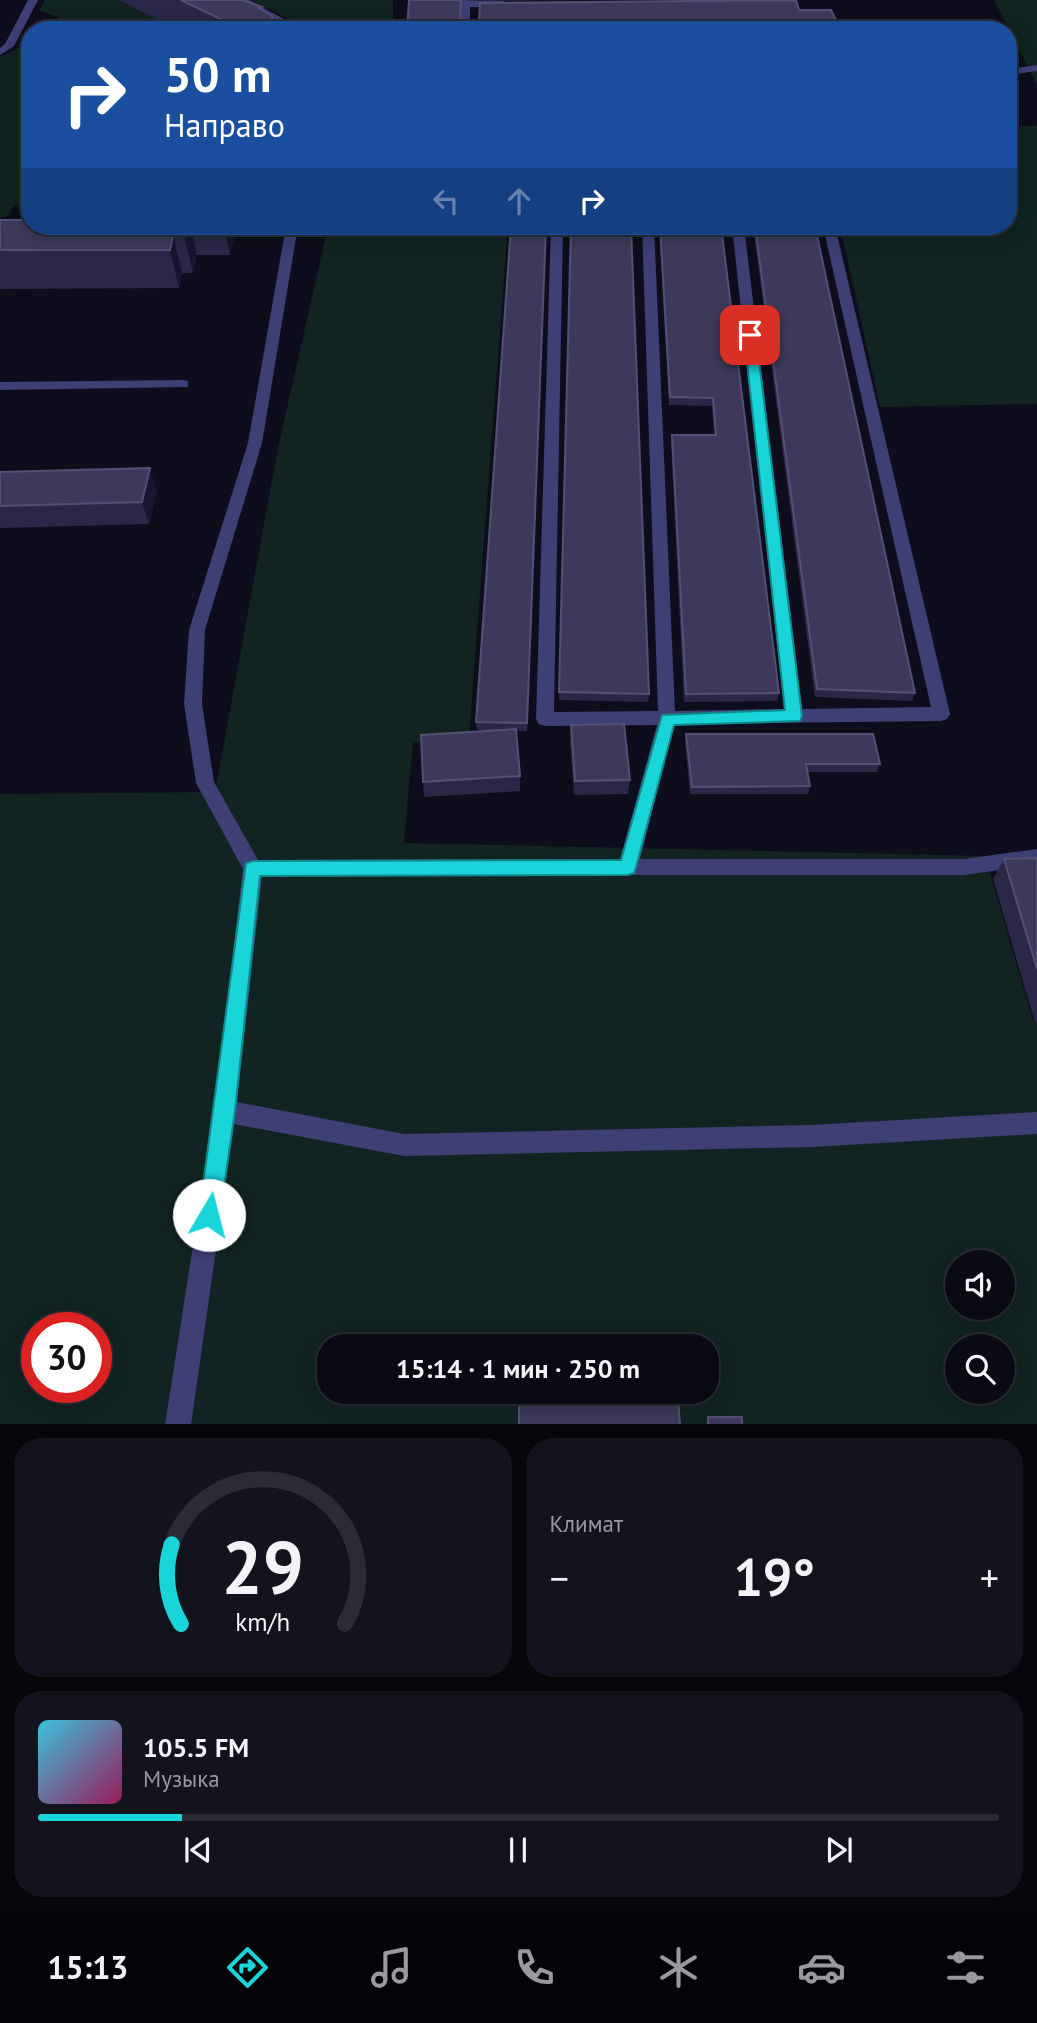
<!DOCTYPE html>
<html lang="ru">
<meta charset="utf-8">
<style>
:root{--surface:#0a0a14;--page:#13131d;--text:#f1f3f6;--muted:#999aa0;--line:#2a2b34;--accent:#19d4d9}
body{margin:0;font-family:"PT Sans",sans-serif;background:var(--page);color:var(--text);height:100vh;display:flex;flex-direction:column;font-size:26px;white-space:nowrap}
*{box-sizing:border-box;margin:0}
p{font-size:23px;color:var(--muted)}
.icon{flex:none;width:38px;height:38px;fill:none;stroke:currentColor;stroke-width:2;stroke-linecap:round;stroke-linejoin:round}
.map{position:relative;height:1424px;overflow:hidden}
.sheet{display:flex;flex-direction:column;gap:14px;padding:14px;background:#06060b;flex:1}
.sheet>*{flex:none}
.hud{position:absolute;left:21px;top:21px;width:996px;height:214px;border-radius:28px;box-shadow:0 4px 18px #0003,0 0 0 2px var(--line);background:#1a4fa0;color:#fff;overflow:hidden}
.controls{position:absolute;left:945px;top:1250px;display:grid;gap:14px}
.controls a{display:grid;place-items:center;width:70px;height:70px;border-radius:50%;background:var(--surface);box-shadow:0 4px 18px #0003,0 0 0 2px var(--line);font-size:35px}
.speed{position:absolute;left:21px;top:1312px;display:flex;gap:14px;font-size:35px;font-weight:700;text-align:center}
.speed>*{display:grid;place-content:center;width:91px;height:91px;border-radius:50%;background:var(--surface);box-shadow:0 4px 18px #0003,0 0 0 2px var(--line);line-height:1}
.speed .limit{border:10px solid #d22;background:#fff;color:#111}
.pin{position:absolute;display:grid;place-items:center;width:60px;height:60px;color:#fff;margin:-30px;border-radius:14px;box-shadow:0 4px 10px #0006}
.me{position:absolute;width:77px;margin:-38px;rotate:8deg;stroke-linejoin:round;filter:drop-shadow(0 0 5px #0008)}
.turn{display:flex;align-items:center;gap:24px;height:147px;padding:0 28px;font-size:32px}
.turn .icon{width:91px;height:91px;stroke-width:2.5}
.turn b{display:block;font-size:49px;line-height:60px}
.lanes{display:flex;align-items:center;height:66px;padding:0 28px;background:#0003;justify-content:center;gap:35px;direction:ltr}
.lanes .off{opacity:.35}
.big{font-size:52px;font-weight:700;line-height:1.1}
.sheet .widget{flex:1;display:flex;flex-direction:column;justify-content:center;gap:10px;min-width:0;padding:0 24px;border-radius:28px;background:var(--page)}
.sheet .dial{align-items:center;gap:0}
.dial svg{height:182px;overflow:visible;fill:none;stroke:var(--line);stroke-width:7;stroke-linecap:round;text-anchor:middle}
.dial text{fill:var(--text);stroke:none}
.song{display:flex;align-items:center;gap:21px}
.cover{width:84px;height:84px;border-radius:10px;background:linear-gradient(135deg,hsl(190 70% 55%),hsl(330 70% 35%))}
.played{height:7px;border-radius:4px;background:linear-gradient(90deg,var(--accent) 15%,var(--line) 15%)}
.keys{display:flex;justify-content:space-around;direction:ltr}
.heat{display:flex;justify-content:space-between;align-items:center;font-size:38px;direction:ltr}
.sheet .tiles{flex:1;display:grid;gap:14px;grid-template-columns:1fr 1fr}
.widget:last-child{grid-column:span 2}
.trip{position:absolute;left:317px;top:1334px;width:402px;height:70px;border-radius:28px;background:var(--surface);box-shadow:0 4px 18px #0003,0 0 0 2px var(--line);font-weight:700;line-height:70px;text-align:center}
.dock{display:flex;height:112px;justify-content:space-around;align-items:center;background:#040408;color:var(--muted)}
.dock .icon{width:49px;height:49px}
.dock .selected{color:var(--accent)}
.dock b{font-size:32px;color:var(--text)}
.map>svg:first-child{display:block}
.green{fill:#112422;fill-rule:evenodd}
.lines{fill:none;stroke-linecap:round;stroke-linejoin:round}
.lane{fill:#3d3f75;fill-rule:evenodd}
.street{fill:#3d3f75;fill-rule:evenodd}
.wall{fill:#2b2747}
.shaded-wall{fill:#18152e}
.building{fill:#3d395a;stroke:#545073;stroke-width:2}
.route{fill:#19d4d9;stroke:#108a8d;stroke-width:2}
</style>
<div class="map">
<svg width="1037" height="1425" viewBox="0 0 1037 1425">
<rect width="100%" height="100%" fill="#0e0d1b"/>
<g class="green">
<polygon points="45,0 119,0 177,30 55,30 58,17 39,11"/>
<polygon points="250,0 393,0 393,30 312,30"/>
<polygon points="994,0 1037,0 1037,85"/>
<polygon points="27,44 30,44 30,205 14,205 8,216 0,217 0,57"/>
<polygon points="1008,126 1037,126 1037,404 880,407 840,226 1008,226"/>
<path d="M 328,226 L 508,226 L 469,737 L 413,743 L 404,843 L 985,856 L 1034,1023 L 1037,1022 L 1037,1424 L 0,1424 L 0,794 L 215,792 L 278,448 ZM 957,1262 L 1003,1262 L 1003,1307 L 957,1307 ZM 37,1328 L 96,1328 L 96,1388 L 37,1388 ZM 329,1346 L 707,1346 L 707,1391 L 329,1391 ZM 957,1346 L 1003,1346 L 1003,1391 L 957,1391 Z"/>
</g>
<g class="lines">
<g class="lane">
<polygon points="28,0 38,0 14,46 0,55 0,48 5,44"/>
<polygon points="460,0 503,1 508,4 503,7 470,7 470,26 473,30 462,30"/>
<polygon points="1037,65 1037,71 1008,75 1008,69"/>
<polygon points="551,226 563,226 554,712 658,711 642,226 654,226 675,711 784,709 732,226 744,226 802,709 931,707 823,226 835,226 950,714 947,719 941,721 674,724 640,859 964,859 1037,849 1037,865 964,875 628,875 621,873 618,867 657,725 545,726 539,724 536,719"/>
<polygon points="183,380 188,381 188,387 0,390 0,382"/>
</g>
<g class="street">
<polygon points="237,0 249,0 304,30 291,30"/>
<polygon points="286,226 298,226 262,443 205,630 202,704 214,782 258,860 628,859 635,861 638,867 635,873 628,875 262,876 237,1102 404,1134 812,1125 1037,1112 1037,1134 812,1147 404,1156 234,1124 191,1425 165,1425 214,1111 243,869 196,783 184,704 189,630 248,443"/>
</g>
</g>
<g class="wall">
<polygon points="119,0 243,0 263,10 276,30 177,30"/>
<polygon points="478,0 582,0 478,1"/>
<polygon points="480,3 799,10 836,20 834,27 480,30"/>
<polygon points="67,26 68,30 30,30 30,44 27,44 25,37 31,27"/>
<polygon points="0,220 30,226 233,226 235,236 230,255 197,255 193,273 182,273 179,288 0,289"/>
<polygon points="546,226 527,731 516,731 520,776 520,791 424,797 423,782 495,730 477,730 476,722"/>
<polygon points="571,226 649,694 648,702 559,700"/>
<polygon points="659,226 721,226 779,693 777,701 684,702 671,443 672,435 714,435 712,406 669,405"/>
<polygon points="753,226 815,226 915,693 912,701 815,697"/>
<polygon points="0,472 157,491 149,524 0,528"/>
<polygon points="571,725 630,780 628,794 574,795 570,740"/>
<polygon points="686,734 880,764 877,772 807,772 810,786 808,794 690,794 685,742"/>
<polygon points="1037,858 1037,1022 1035,1023 993,879 1004,859"/>
</g>
<g class="shaded-wall">
<polygon points="186,226 190,226 197,255 193,273 184,235"/>
<polygon points="224,226 233,226 235,236 230,255"/>
<polygon points="173,235 182,273 179,288 170,250"/>
<polygon points="150,468 157,491 149,524 142,502"/>
</g>
<g class="building">
<polygon points="181,0 243,0 262,7 259,8 272,16 273,28 276,29 275,30 228,30 231,24"/>
<polygon points="409,0 461,0 460,30 407,30"/>
<polygon points="796,0 799,10 831,10 836,20 479,23 480,3"/>
<polygon points="67,26 65,30 30,30 30,37 25,37 31,27"/>
<polygon points="0,220 30,220 30,226 186,226 184,235 173,235 170,250 0,250"/>
<polygon points="511,226 546,226 527,723 476,722"/>
<polygon points="571,226 631,226 649,694 559,692"/>
<polygon points="660,226 721,226 779,693 686,694 672,435 716,435 713,398 670,397"/>
<polygon points="755,226 815,226 915,693 817,689"/>
<polygon points="150,468 142,502 0,506 0,472"/>
<polygon points="624,724 630,780 575,781 571,725"/>
<polygon points="516,729 520,776 423,782 421,735"/>
<polygon points="686,734 873,734 880,764 806,764 810,786 692,787"/>
<polygon points="1037,858 1037,969 1004,859"/>
<polygon points="678,1400 680,1425 519,1425 519,1401"/>
<rect x="708" y="1417" width="34" height="8"/>
</g>
<polygon class="route" points="750,331 756,335 802,716 800,721 674,725 636,867 634,873 628,875 260,876 235,1111 220,1215 217,1223 209,1226 202,1223 199,1215 246,863 253,861 621,860 662,715 785,710 744,335"/>
</svg>
<div class="controls">
<a><svg class="icon" aria-label="sound" viewBox="0 0 24 24"><path d="M4 9h4l5-4v14l-5-4H4zM17 9q2 3 0 6"/></svg></a>
<a><svg class="icon" aria-label="search" viewBox="0 0 24 24"><circle cx="10" cy="10" r="6"/><path d="M15 15l6 6"/></svg></a>
</div>
<div class="speed"><div class="limit">30</div></div>
<div class="pin" style="left:750px;top:335px;background:#d93025"><svg class="icon" aria-label="arrive" viewBox="0 0 24 24"><path d="M6 21V4h12l-3 4 3 4H6"/></svg></div>
<svg class="me" style="left:209px;top:1215px" viewBox="-20 -20 40 40"><circle r="19" fill="#fff"/><path d="M0-13L10 11 0 6-10 11z" fill="#19d4d9"/></svg>
<div class="trip">15:14 · 1 мин · 250 m</div>
<div class="hud">
<div class="turn"><svg class="icon" aria-label="right" viewBox="0 0 24 24"><path d="M7 20v-9h11M14 6l5 5-5 5"/></svg><div><b>50 m</b>Направо</div></div>
<div class="lanes"><svg class="icon off" aria-label="left" viewBox="0 0 24 24"><path d="M17 20v-9H6M10 6l-5 5 5 5"/></svg><svg class="icon off" aria-label="ahead" viewBox="0 0 24 24"><path d="M12 20V5M6 11l6-6 6 6"/></svg><svg class="icon" aria-label="right" viewBox="0 0 24 24"><path d="M7 20v-9h11M14 6l5 5-5 5"/></svg></div>
</div>
</div>
<section class="sheet">
<div class="tiles">
<div class="widget dial"><svg viewBox="0 0 100 80">
<path d="M14 69A42 42 0 1 1 86 69"/>
<path d="M14 69A42 42 0 0 1 10 34" stroke="#19d4d9"/>
<text x="50" y="56" font-size="32" font-weight="700">29</text>
<text x="50" y="72" font-size="11">km/h</text>
</svg></div>
<div class="widget"><p>Климат</p>
<div class="heat"><a>−</a><b class="big">19°</b><a>+</a></div>
</div>
<div class="widget">
<div class="song"><i class="cover"></i><div><b>105.5 FM</b><p>Музыка</p></div></div>
<div class="played"></div>
<div class="keys"><svg class="icon" aria-label="previous" viewBox="0 0 24 24"><path d="M18 5L8 12l10 7zM5 5v14"/></svg><svg class="icon" aria-label="pause" viewBox="0 0 24 24"><path d="M8 5v14M16 5v14"/></svg><svg class="icon" aria-label="next" viewBox="0 0 24 24"><path d="M6 5l10 7-10 7zM19 5v14"/></svg></div>
</div>
</div>
</section>
<nav class="dock">
<b>15:13</b>
<svg class="icon selected" aria-label="directions" viewBox="0 0 24 24"><path d="M12 3l9 9-9 9-9-9zM9 14v-3h6M13 9l2 2-2 2"/></svg>
<svg class="icon" aria-label="music" viewBox="0 0 24 24"><path d="M9 18V5l10-2v13"/><circle cx="6" cy="18" r="3"/><circle cx="16" cy="16" r="3"/></svg>
<svg class="icon" aria-label="phone" viewBox="0 0 24 24"><path d="M5 4h4l2 5-3 2q2 4 5 5l2-3 5 2v4C11 20 4 13 5 4z"/></svg>
<svg class="icon" aria-label="climate" viewBox="0 0 24 24"><path d="M12 3v18M4 7l16 10M4 17L20 7"/></svg>
<svg class="icon" aria-label="car" viewBox="0 0 24 24"><path d="M5 17H2v-5l4-1 3-4h7l3 4 3 1v5h-3M9 17h6M6 11h13"/><circle cx="7" cy="17" r="2"/><circle cx="17" cy="17" r="2"/></svg>
<svg class="icon" aria-label="filters" viewBox="0 0 24 24"><path d="M4 7h16M4 17h16"/><circle cx="9" cy="7" r="2"/><circle cx="15" cy="17" r="2"/></svg>
</nav>
